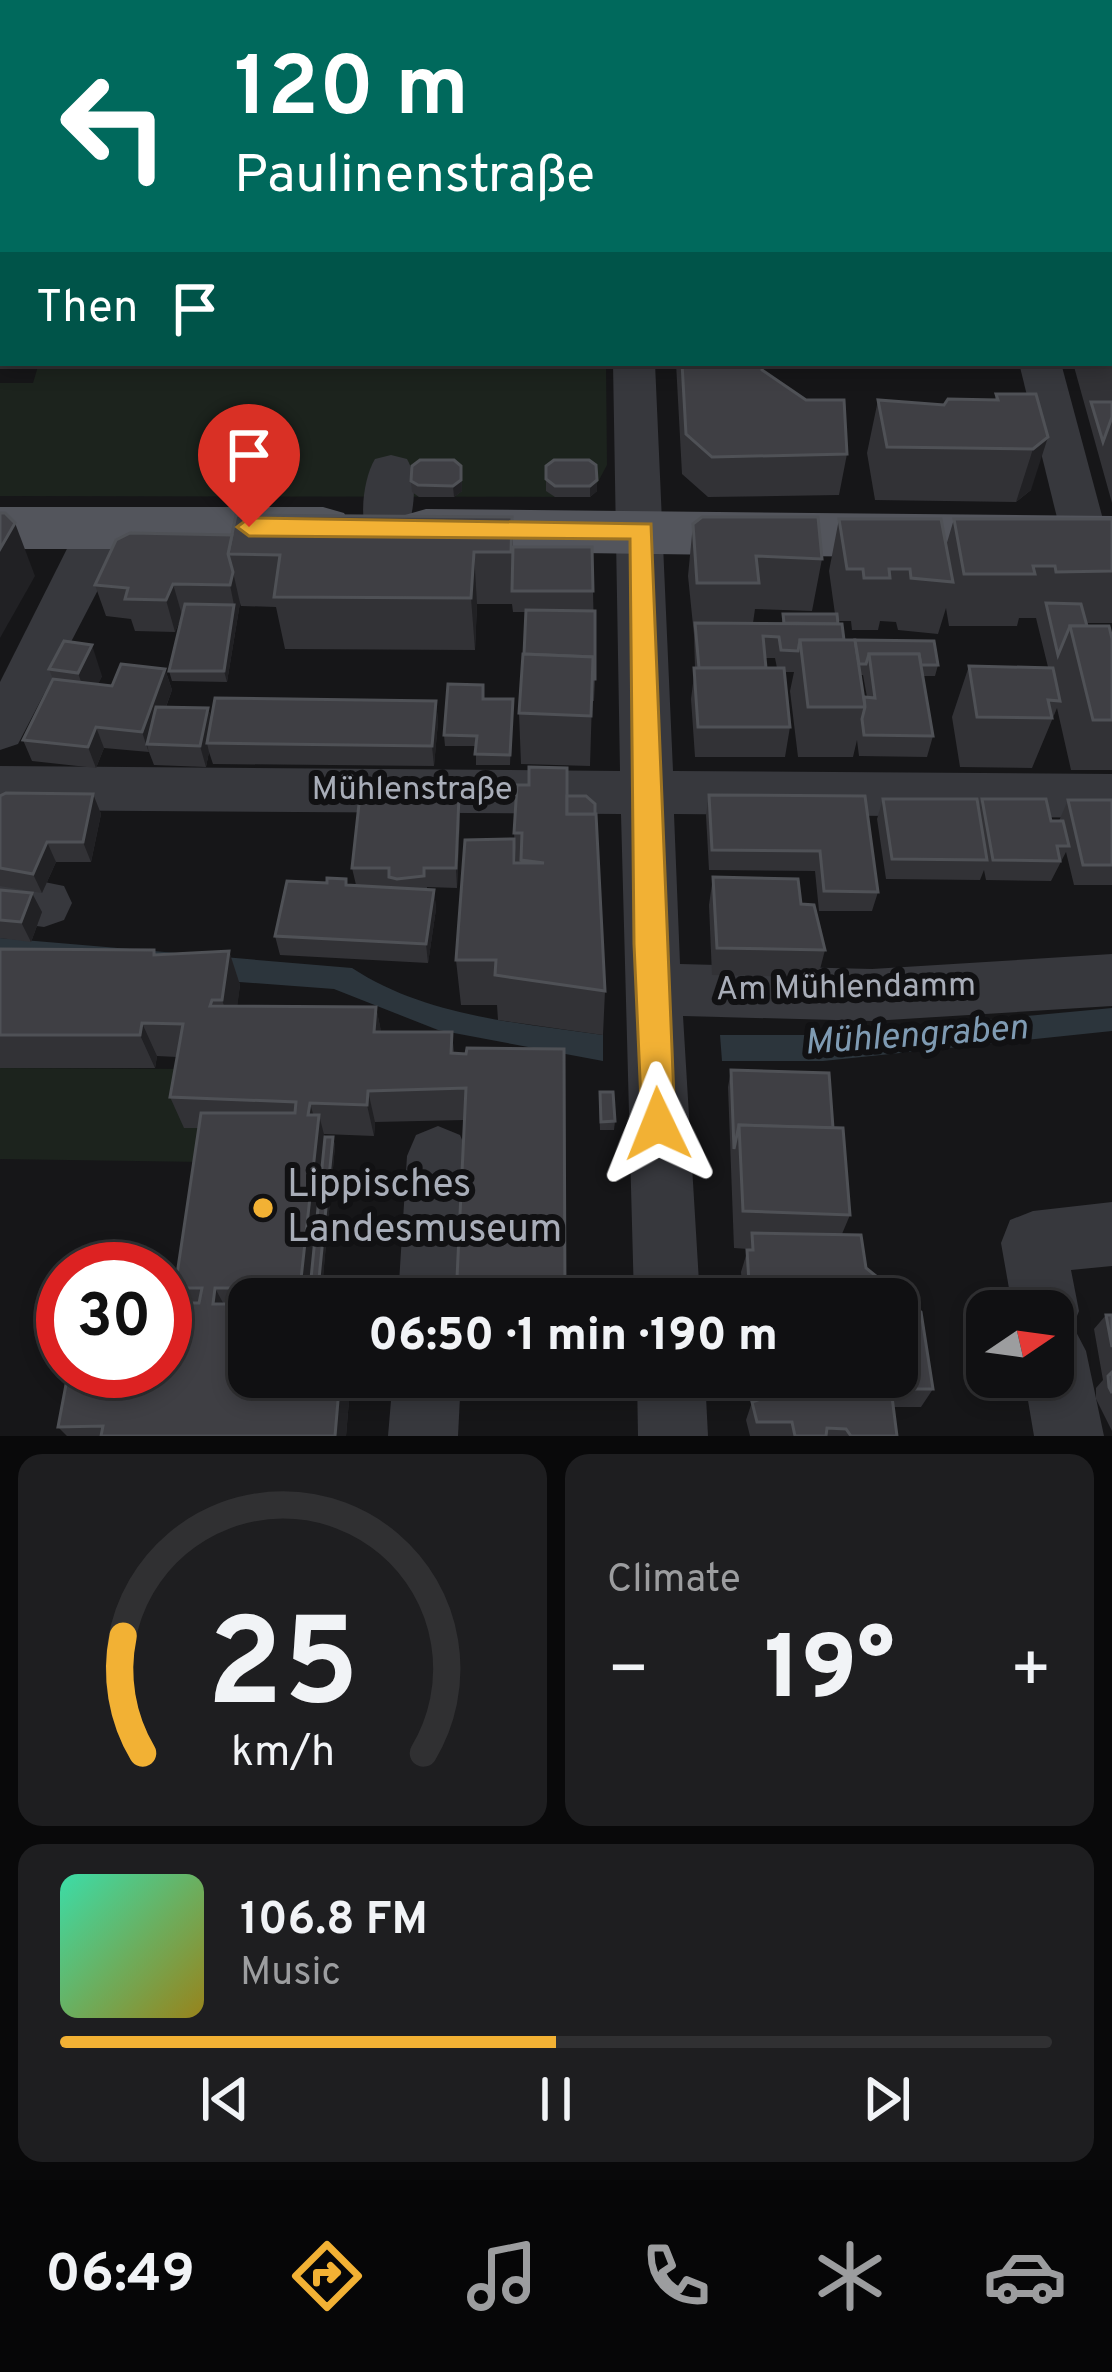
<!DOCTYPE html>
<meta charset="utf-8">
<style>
:root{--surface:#101012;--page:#1e1e20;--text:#f1f3f6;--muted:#9c9d9f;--line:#303032;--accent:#f2b134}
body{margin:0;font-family:Overpass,sans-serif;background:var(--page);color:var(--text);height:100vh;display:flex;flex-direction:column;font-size:45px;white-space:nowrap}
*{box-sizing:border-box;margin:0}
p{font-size:39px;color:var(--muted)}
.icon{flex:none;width:66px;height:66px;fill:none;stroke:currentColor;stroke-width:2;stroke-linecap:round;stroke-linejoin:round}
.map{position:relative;height:1436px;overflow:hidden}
.side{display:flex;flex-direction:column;gap:18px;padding:18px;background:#09090a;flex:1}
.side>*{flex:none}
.top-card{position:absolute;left:0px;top:0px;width:1113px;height:366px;box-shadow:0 6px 18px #0003,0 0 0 3px var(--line);background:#00695c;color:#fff;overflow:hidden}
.needle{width:78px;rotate:77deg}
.buttons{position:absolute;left:966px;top:1290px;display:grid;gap:24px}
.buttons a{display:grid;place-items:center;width:108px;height:108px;border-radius:24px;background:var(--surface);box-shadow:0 6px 18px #0003,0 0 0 3px var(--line);font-size:60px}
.speed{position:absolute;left:36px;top:1242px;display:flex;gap:24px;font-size:60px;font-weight:700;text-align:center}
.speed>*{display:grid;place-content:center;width:156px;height:156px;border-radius:50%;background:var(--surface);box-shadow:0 6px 18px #0003,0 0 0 3px var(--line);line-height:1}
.speed .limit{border:18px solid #d22;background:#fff;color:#111}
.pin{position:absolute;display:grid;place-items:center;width:102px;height:102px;color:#fff;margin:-123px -51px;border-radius:50% 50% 50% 0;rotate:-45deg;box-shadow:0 0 12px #0007}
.pin .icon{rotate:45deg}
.me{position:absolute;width:132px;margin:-66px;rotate:358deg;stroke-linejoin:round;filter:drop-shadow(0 0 9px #0008)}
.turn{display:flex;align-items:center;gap:42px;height:252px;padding:0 36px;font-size:54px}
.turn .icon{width:156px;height:156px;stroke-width:2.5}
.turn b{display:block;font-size:84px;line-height:102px}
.then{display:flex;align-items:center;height:114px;padding:0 36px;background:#0003;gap:24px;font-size:45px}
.big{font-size:90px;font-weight:800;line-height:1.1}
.side .card{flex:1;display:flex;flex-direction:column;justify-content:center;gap:18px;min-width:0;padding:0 42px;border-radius:24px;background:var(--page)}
.side .dial{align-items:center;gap:0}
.dial svg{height:312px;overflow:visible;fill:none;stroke:var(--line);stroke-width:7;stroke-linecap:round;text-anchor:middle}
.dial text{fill:var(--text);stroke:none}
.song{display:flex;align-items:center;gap:36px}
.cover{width:144px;height:144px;border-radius:18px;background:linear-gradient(135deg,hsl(160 70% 55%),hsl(50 70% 35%))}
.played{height:12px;border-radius:6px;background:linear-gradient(90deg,var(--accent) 50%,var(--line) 50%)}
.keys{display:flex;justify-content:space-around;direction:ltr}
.heat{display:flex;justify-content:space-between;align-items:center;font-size:66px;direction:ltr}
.side .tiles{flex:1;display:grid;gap:18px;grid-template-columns:1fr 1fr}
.card:last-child{grid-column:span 2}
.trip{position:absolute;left:228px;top:1278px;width:690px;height:120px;border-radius:24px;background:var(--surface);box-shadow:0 6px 18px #0003,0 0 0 3px var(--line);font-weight:800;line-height:120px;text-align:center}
.menu{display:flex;height:192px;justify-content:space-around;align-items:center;background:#060607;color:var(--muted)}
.menu .icon{width:84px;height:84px}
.menu .on{color:var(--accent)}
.menu b{font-size:54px;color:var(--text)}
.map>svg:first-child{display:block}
.green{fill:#1c231d}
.water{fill:#2c353c}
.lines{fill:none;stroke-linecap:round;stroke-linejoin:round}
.minor{fill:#37383d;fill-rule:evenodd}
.major{fill:#53555c;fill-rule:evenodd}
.wall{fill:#323236;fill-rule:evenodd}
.shaded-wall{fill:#212124}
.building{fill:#3f3f44;stroke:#4f5156;stroke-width:3}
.route{fill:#f2b134;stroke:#9d7322;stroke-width:3}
.poi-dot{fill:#f2b134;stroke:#111113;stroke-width:4.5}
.labels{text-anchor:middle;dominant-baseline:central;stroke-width:12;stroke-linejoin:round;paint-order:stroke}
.street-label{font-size:33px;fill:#a8adb8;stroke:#111113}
.water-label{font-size:36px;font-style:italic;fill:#7f9bb3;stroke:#111113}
.near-poi-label{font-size:39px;fill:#a8adb8;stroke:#111113;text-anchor:start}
</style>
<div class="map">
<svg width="1112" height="1436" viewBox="0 0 1112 1436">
<rect width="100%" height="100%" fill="#161618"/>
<g class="green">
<polygon points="39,363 606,363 607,465 590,497 0,496 0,383 33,383"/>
<polygon points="0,1068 194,1069 207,1129 203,1162 0,1159"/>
</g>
<g class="water">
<path d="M 0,938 L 352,968 C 425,1016 518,1023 603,1035 L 603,1061 L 438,1030 L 334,989 L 0,964 Z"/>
<polygon points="1112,1008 1112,1031 823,1061 722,1061 720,1035 826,1035"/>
</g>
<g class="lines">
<g class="minor">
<rect x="0" y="52" width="3" height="20"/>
<rect x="1110" y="60" width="2" height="20"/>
<polygon points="3,123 3,152 0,153 0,124"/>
<polygon points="613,363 655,363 673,771 1112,774 1112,818 674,814 680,964 872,969 1112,954 1112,1006 872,1021 683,1016 700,1299 634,1299 621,814 0,810 0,766 620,771"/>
<polygon points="1019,363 1061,363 1108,538 1101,550 1085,555 1069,550 1062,538"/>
<path d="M 391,455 L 407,459 C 419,479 414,521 402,541 L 386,546 L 370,541 C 358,521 363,479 375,459 Z"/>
<polygon points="99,512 115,517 122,529 99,588 18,744 0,750 0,682 83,517"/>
<polygon points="0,873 64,886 72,903 64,920 44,927 0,921"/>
<polygon points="438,1126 460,1135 469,1156 464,1299 398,1299 407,1156 416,1135"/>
<polygon points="1112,1202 1112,1266 1071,1270 1079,1311 1073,1326 1086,1351 1104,1436 1034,1436 1024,1377 1053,1377 1053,1311 1013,1311 1001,1243 1010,1220 1033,1211"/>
<polygon points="393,1377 461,1377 458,1436 388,1436"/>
<polygon points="637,1377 705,1377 708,1436 638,1436"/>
</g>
<g class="major">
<polygon points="0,507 323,507 344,513 353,528 344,543 323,549 0,549"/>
<polygon points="426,509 1112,516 1112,560 426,551 405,545 396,530 405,515"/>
</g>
</g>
<g class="wall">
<polygon points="47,0 113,0 114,3 55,3"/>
<rect x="204" y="0" width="153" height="3"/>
<polygon points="378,0 430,0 430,3 379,3"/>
<polygon points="507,0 678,0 678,3 505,3"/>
<rect x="760" y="0" width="92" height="3"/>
<polygon points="1030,0 1108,0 1109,1 1108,3 1029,2"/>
<rect x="1110" y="193" width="2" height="60"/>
<polygon points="1110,280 1112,280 1112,503 1073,363 1110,363"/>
<polygon points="676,363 762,363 762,370 847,454 839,495 708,497 682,474"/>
<polygon points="996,394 1036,394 1031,490 1016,502 875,500 867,453 878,400 944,405 995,400"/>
<polygon points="554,460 597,491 590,497 555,497 546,491 546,466"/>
<polygon points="461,466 462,491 454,497 419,497 412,492 411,481"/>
<polygon points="512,517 513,547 592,547 595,679 594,701 592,701 590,766 521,764 519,713 526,612 513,612 512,604 477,604 475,650 285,649 276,607 241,606 240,603 227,682 172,681 169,671 182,615 175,632 135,631 131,619 106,616 95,585 232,535"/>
<path d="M 839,519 L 946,546 L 954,519 L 1112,519 L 1112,623 L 1086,623 L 1087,626 L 1112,639 L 1112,770 L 1071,770 L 1057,708 L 1032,768 L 960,767 L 952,717 L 969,666 L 1048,667 L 1036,618 L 1019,618 L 1017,626 L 949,626 L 946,608 L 938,634 L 898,630 L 896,622 L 880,621 L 878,630 L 852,630 L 851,621 L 838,621 L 845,640 L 938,665 L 935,676 L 923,676 L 933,736 L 927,757 L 859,756 L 857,740 L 853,757 L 798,757 L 790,691 L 794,672 L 784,672 L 790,727 L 785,757 L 695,757 L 691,699 L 695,668 L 694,635 L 688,576 L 693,524 L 822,559 L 812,611 L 755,609 L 753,623 L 782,623 L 783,614 L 835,614 L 829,571 ZM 765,658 L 775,658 L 777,668 L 766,668 ZM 860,675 L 863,675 L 867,697 L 864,697 Z"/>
<polygon points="49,669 102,676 98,684 112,686 165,669 172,690 166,707 208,708 211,719 436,701 438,722 434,766 213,764 209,752 206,767 154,765 149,752 104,748 96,768 32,761 23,740 53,679"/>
<polygon points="484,699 513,699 510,765 476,765 476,746 445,746 444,735"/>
<polygon points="93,794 101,814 91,862 56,862 42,893 0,886 0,796"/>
<polygon points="709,795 865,796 878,892 872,911 819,911 815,871 709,870 706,815"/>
<polygon points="567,796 605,991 603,1035 498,1020 497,1005 461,1005 456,960 516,863 514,833"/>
<polygon points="883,799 978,810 982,799 1051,821 1059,821 1068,800 1112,800 1112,885 1074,885 1066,852 1051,881 986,880 984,870 980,880 886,879 877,819"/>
<polygon points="460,816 457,888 427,887 427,889 434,890 436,909 428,963 280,955 275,936 327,883 346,879 347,885 356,885 352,868"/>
<polygon points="713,877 825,950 818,977 712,975 709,905"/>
<polygon points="0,890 42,912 31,942 0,938"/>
<polygon points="0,949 156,955 229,951 240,985 237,1006 376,1007 381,1032 452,1032 454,1053 466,1054 465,1120 375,1122 374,1136 324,1134 325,1137 333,1137 335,1146 321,1299 249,1299 249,1377 351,1377 346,1436 67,1436 58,1427 112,1374 187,1327 189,1313 180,1312 175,1305 177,1292 175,1288 199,1128 184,1128 170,1097 177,1057 157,1056 155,1068 0,1068"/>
<polygon points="731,1070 829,1073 833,1128 843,1128 850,1215 842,1234 861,1235 866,1268 921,1312 933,1389 921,1407 893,1407 897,1436 750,1436 746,1420 752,1402 759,1400 757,1385 748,1385 748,1377 897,1377 897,1299 743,1299 741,1272 748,1249 734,1248 728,1087"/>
<polygon points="599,1101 615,1121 614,1130 600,1130"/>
<polygon points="1106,1315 1112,1315 1112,1431 1096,1399 1096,1388 1103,1380 1094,1329"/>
</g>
<g class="shaded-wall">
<polygon points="0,0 20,0 21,3 3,3 2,49 0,42"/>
<rect x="413" y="0" width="17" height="3"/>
<polygon points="1048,437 1031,490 1016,502 1033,449"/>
<polygon points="461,466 462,491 454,497 453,486"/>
<polygon points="597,480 597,491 590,497 590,486"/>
<polygon points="15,523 35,576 0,638 0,549"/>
<polygon points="474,552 477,604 475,650 471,598"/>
<polygon points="233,572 240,603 227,682 224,671 234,605 230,585"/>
<polygon points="173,584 182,615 175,632 166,600"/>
<polygon points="92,645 102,676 89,704 78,673"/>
<polygon points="165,669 172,690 152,744 147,744 149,753 142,732"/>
<polygon points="436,701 438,722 434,766 432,746"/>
<polygon points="208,708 214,729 207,743 209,752 206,767 200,746"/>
<polygon points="96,727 104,748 96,768 88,747"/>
<polygon points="93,794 101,814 91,862 83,842"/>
<polygon points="459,796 460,816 457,888 456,868"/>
<polygon points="47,842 56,862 42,893 33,874"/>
<polygon points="434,890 436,909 428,963 426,944"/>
<polygon points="32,893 42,912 31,942 21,922"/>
<polygon points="229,951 240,985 234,1033 222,1000"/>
<polygon points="376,1007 383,1040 374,1032"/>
<polygon points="142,1023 157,1056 155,1068 140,1035"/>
<polygon points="368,1091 375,1122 374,1136 367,1105"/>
<polygon points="310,1103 317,1128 319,1115 327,1146 312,1299 305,1299 300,1288"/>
<polygon points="333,1137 335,1146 321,1299 317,1299"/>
<polygon points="215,1288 229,1314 213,1304"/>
<polygon points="340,1377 351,1377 346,1436 335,1436"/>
</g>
<g class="building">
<polygon points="193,0 193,3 121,3 121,2"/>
<rect x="259" y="0" width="27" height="3"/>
<polygon points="507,0 560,0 559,3 505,3"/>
<polygon points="722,0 751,0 751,3 683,3 683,1"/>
<polygon points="926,0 938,0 955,3 925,3"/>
<polygon points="1069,0 1108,0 1109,1 1069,1"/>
<rect x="1110" y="5" width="2" height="26"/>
<rect x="1110" y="280" width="2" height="80"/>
<polygon points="682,363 762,363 762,370 806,400 844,400 847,454 712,457 686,434"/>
<polygon points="996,394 1036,394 1048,437 1033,449 887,447 878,400 944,405 948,399 998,400"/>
<polygon points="1091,402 1112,402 1112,417 1103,442"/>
<polygon points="420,460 454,460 461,466 461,480 453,486 418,485 411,481 412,466"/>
<polygon points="554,460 589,460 596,465 597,480 590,486 555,486 546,479 546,466"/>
<polygon points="0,513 5,513 15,523 0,549"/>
<polygon points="236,515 512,517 511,552 474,552 471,598 274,597 280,555 228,554"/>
<polygon points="702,517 818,517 822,559 756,556 759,583 697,583 693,524"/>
<polygon points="839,519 941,519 953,582 911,578 910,569 889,569 890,578 864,578 863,569 847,569"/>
<polygon points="954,519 1112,519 1112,571 1056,572 1055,566 1033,566 1035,574 964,574"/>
<polygon points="130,533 232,535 228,554 233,572 230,585 173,584 166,600 125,599 128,588 95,585 116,540"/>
<polygon points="513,547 592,547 593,591 512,591"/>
<polygon points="1046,603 1081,604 1087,626 1070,626 1058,655"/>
<polygon points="185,604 234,605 224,671 169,671"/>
<polygon points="526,610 595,611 595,679 592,679 593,657 524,654"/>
<polygon points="783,614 837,614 838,624 784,623"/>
<polygon points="695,623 842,624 844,640 800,640 798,651 781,650 779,637 763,636 766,668 699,668"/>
<polygon points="1070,626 1109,626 1112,639 1112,720 1093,720"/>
<polygon points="800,640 855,640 865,707 808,707"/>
<polygon points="855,640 934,641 938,665 921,665 919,654 869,654 866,664 859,664"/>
<polygon points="64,641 92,645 78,673 49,669"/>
<polygon points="523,654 593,657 591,716 519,713"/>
<polygon points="869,654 919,654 933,736 864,735 862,719 865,707 864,697 875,698"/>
<polygon points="121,664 165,669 142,732 96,727 88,747 23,740 53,679 112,686"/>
<polygon points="969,666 1053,668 1060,701 1048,700 1052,718 977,717"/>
<polygon points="694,668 784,668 790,727 698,727"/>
<polygon points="448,684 483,685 483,699 513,699 510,755 475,754 477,736 444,735"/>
<polygon points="215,698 436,701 432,746 207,743"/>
<polygon points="156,707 208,708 200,746 147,744"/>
<polygon points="529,767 567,768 567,814 596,814 605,991 495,975 496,960 456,960 465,840 514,839 514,863 544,863 521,860 522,833 514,833 517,785 529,785"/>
<polygon points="6,793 93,794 83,842 47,842 33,874 0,868 0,796"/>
<polygon points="360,795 459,796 456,868 424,868 424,876 397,879 389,877 389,868 352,868"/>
<polygon points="709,795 865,796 878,892 824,891 820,851 712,850"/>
<polygon points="567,796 586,796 595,804 595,814 567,814"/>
<polygon points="883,799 977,799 987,860 892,859"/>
<polygon points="982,799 1046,799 1051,821 1063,821 1069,846 1057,846 1060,861 993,860"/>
<polygon points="1068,800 1112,800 1112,865 1083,865"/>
<polygon points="713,877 798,879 801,904 814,905 825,950 717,948"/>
<polygon points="327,878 346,879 346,885 434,890 426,944 275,936 287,881 327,883"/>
<polygon points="0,890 32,893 21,922 0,920"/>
<polygon points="0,949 154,950 154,955 229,951 222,1000 212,1000 210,1006 376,1007 374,1032 452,1032 451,1053 466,1054 467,1048 564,1049 565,1299 456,1299 466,1088 368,1091 367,1105 310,1103 308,1115 319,1115 300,1288 215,1288 213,1304 249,1304 249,1377 340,1377 335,1436 101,1436 103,1426 58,1427 68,1374 112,1374 113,1371 165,1371 165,1327 187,1327 190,1303 199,1303 202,1288 175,1288 201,1113 295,1113 296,1102 170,1097 183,1024 142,1023 140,1035 0,1035"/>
<polygon points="731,1070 829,1073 833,1128 739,1125 734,1149"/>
<polygon points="600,1092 613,1092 615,1121 601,1122"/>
<polygon points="739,1125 843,1128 850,1215 743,1211"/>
<polygon points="325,1137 333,1137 317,1299 309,1299"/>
<polygon points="752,1233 861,1235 866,1268 921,1312 933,1389 891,1389 897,1436 851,1436 846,1429 827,1428 826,1436 795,1436 792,1422 757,1422 752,1402 767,1397 765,1377 897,1377 897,1299 750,1299 747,1250 753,1250"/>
<polygon points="177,1292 185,1305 175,1305"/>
<polygon points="1106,1315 1112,1315 1112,1347"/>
<polygon points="1112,1372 1112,1393 1109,1387 1108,1376"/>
</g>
<polygon class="route" points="249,518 651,524 675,1124 670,1135 658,1140 647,1135 642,1124 634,944 630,539 249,536 237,527"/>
<circle class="poi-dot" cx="263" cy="1208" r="12"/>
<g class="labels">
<g class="street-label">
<text x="412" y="791">Mühlenstraße</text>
<text transform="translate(846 989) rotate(-1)">Am Mühlendamm</text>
</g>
<g class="water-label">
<text transform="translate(916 1037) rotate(-4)">Mühlengraben</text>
</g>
<g class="near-poi-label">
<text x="287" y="1186">Lippisches<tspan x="287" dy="45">Landesmuseum</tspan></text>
</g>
</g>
</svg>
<div class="buttons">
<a><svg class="needle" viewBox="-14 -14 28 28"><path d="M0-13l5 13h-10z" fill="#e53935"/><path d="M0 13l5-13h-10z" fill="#9c9d9f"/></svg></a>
</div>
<div class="speed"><div class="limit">30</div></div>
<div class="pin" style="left:249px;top:527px;background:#d93025"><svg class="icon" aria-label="arrive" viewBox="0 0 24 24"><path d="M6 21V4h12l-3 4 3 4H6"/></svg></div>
<svg class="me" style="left:658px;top:1124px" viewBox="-20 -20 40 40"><path d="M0-17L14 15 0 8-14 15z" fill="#f2b134" stroke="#fff" stroke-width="4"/></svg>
<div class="trip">06:50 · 1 min · 190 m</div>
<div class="top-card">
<div class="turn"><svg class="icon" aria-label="left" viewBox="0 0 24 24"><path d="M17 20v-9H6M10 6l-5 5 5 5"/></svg><div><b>120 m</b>Paulinenstraße</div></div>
<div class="then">Then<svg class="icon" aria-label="arrive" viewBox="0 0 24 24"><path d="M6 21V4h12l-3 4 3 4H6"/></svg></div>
</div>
</div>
<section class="side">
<div class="tiles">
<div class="card dial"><svg viewBox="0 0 100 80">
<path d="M14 69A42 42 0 1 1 86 69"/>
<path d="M14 69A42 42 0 0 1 9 39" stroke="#f2b134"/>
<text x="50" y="56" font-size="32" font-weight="700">25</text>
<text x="50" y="72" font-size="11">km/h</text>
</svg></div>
<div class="card"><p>Climate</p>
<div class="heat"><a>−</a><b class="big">19°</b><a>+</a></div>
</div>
<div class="card">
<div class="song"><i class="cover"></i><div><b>106.8 FM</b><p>Music</p></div></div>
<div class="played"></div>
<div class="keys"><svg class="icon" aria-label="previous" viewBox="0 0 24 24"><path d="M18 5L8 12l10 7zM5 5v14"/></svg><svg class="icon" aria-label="pause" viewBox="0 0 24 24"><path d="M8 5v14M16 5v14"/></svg><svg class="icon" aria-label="next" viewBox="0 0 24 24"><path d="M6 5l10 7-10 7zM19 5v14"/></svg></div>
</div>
</div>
</section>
<nav class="menu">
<b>06:49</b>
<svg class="icon on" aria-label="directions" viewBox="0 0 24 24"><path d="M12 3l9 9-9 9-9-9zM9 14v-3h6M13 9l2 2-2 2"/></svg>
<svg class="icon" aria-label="music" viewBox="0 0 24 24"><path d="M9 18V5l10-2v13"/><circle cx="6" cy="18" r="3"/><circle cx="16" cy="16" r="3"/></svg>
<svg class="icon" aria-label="phone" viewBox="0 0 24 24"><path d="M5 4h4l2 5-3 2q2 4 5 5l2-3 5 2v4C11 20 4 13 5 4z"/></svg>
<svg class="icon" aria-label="climate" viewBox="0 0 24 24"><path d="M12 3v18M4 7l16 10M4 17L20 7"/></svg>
<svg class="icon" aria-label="car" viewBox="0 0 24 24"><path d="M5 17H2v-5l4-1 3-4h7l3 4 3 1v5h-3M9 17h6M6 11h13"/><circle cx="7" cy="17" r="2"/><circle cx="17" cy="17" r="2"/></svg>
</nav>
